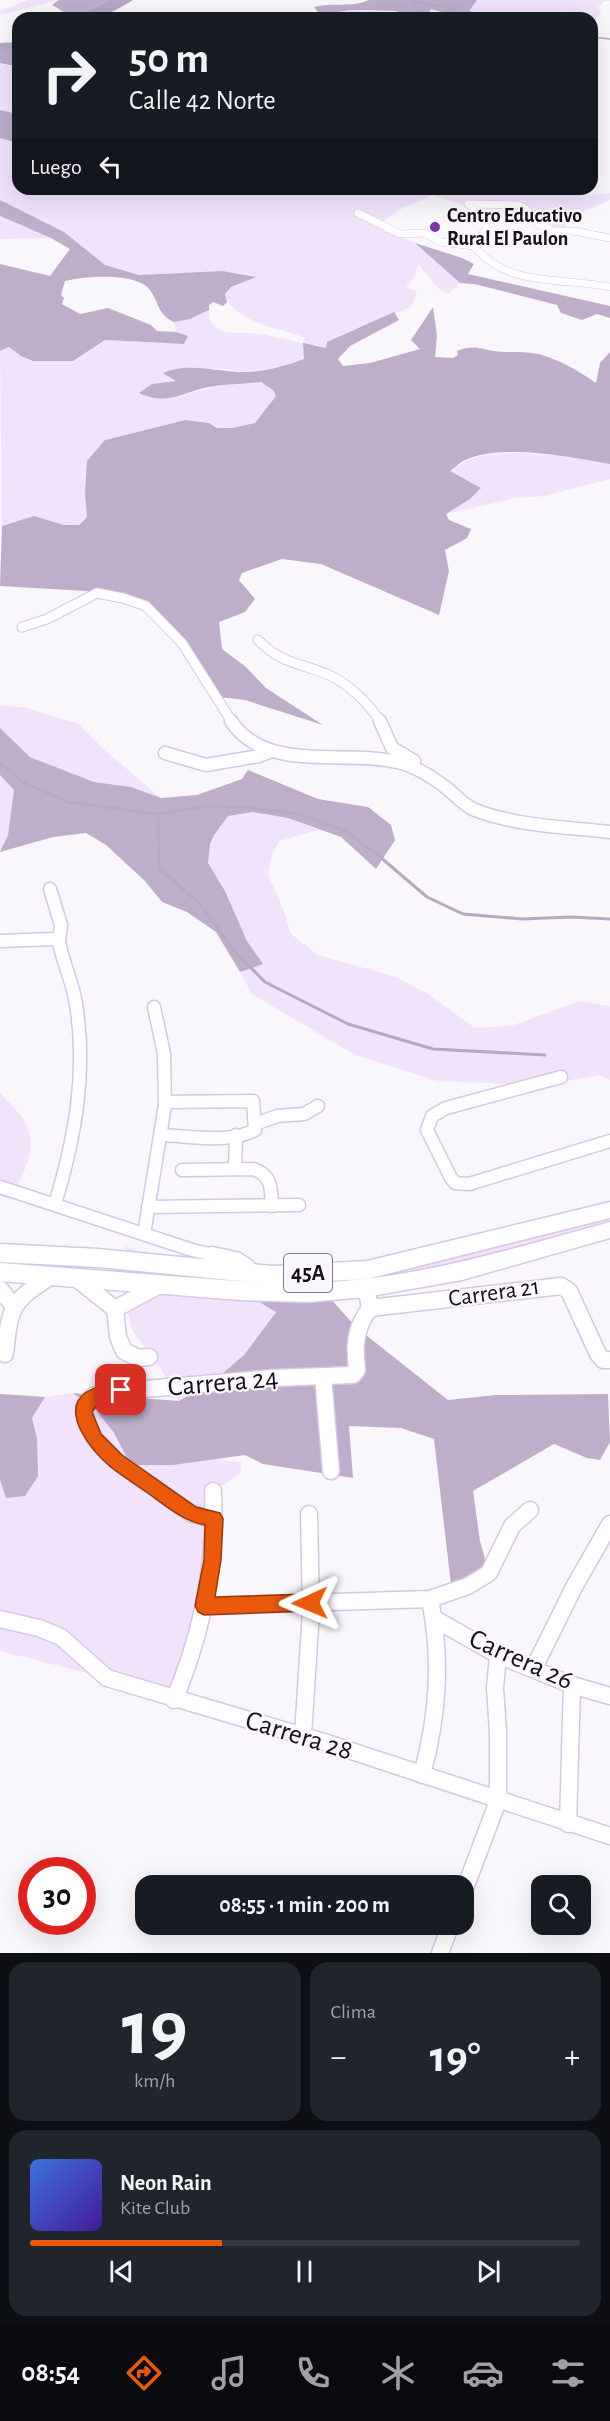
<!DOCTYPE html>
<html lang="es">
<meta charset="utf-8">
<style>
:root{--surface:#171b24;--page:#20242c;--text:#f1f3f6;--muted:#9ea1a6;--line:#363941;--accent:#ea580c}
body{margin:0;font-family:"Alegreya Sans",sans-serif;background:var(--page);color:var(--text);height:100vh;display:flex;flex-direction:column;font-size:22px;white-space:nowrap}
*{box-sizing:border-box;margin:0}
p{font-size:20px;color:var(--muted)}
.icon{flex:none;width:33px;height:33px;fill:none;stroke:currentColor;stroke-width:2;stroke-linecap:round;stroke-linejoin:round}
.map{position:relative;height:1953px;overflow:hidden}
.sheet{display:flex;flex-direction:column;gap:9px;padding:9px;background:#0d0f14;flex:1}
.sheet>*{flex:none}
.banner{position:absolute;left:12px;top:12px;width:586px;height:183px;border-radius:18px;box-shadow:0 6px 24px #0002;background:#171b24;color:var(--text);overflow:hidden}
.tools{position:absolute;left:531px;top:1875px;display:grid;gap:12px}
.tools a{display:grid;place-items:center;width:60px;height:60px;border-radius:12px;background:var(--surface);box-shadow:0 6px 24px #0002;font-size:30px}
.speed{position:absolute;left:18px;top:1857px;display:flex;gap:12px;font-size:30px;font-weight:700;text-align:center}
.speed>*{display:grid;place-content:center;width:78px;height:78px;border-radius:50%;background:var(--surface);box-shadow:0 6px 24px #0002;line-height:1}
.speed .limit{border:9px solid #d22;background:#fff;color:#111}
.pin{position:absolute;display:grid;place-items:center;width:51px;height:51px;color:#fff;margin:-26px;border-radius:12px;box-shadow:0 3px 9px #0006}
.me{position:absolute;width:66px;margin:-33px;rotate:269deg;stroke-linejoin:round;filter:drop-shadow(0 0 4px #0008)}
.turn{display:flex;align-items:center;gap:21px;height:126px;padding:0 18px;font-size:27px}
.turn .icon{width:78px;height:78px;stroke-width:2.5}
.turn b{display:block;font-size:42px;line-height:51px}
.then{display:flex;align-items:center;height:57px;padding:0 18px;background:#0003;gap:12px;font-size:22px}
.big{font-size:45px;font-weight:700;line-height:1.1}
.sheet .tile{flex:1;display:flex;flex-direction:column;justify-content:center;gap:9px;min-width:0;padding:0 21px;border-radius:18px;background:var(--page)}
.sheet .dial{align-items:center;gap:0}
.dial b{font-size:78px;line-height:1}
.song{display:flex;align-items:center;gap:18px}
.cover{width:72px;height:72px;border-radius:9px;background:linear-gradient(135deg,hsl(220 70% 55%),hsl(260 70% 35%))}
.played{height:6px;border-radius:3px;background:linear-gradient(90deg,var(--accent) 35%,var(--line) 35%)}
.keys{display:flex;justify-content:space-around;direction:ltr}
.heat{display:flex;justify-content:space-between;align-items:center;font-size:33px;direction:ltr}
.sheet .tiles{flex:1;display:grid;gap:9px;grid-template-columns:1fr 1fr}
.tile:last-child{grid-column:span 2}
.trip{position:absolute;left:135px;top:1875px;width:339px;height:60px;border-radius:18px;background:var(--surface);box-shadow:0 6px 24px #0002;font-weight:700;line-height:60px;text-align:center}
.tabs{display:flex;height:96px;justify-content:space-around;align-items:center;background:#090b0e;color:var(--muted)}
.tabs .icon{width:42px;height:42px}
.tabs .selected{color:var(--accent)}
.tabs b{font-size:27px;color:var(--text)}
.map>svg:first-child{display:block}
.green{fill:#f1e3fc}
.forest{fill:#beaeca}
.water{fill:#b7a8c3}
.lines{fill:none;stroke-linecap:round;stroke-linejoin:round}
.stream-far1{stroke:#b7a8c3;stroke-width:1.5}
.stream{stroke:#b7a8c3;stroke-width:3}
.river{fill:#b7a8c3;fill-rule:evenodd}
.minor-far3-casing{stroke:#d7c7e4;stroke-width:8}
.minor-far2-casing{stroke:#d7c7e4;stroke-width:11}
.minor-far1-casing{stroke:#d7c7e4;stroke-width:15}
.minor-casing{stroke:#d7c7e4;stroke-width:19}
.highway-casing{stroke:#d7c7e4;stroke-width:3}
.minor-far3{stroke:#fff;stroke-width:7}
.minor-far2{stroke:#fff;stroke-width:9}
.minor-far1{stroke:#fff;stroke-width:12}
.minor{stroke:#fff;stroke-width:16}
.highway{fill:#fff;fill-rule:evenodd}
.route{fill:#ea580c;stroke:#983908;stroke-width:1.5}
.poi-dot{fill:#7d35a8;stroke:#f9f6fc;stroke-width:2}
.labels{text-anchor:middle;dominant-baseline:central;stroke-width:4.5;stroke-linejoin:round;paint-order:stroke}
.far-poi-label{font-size:20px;font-weight:bold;fill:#16101a;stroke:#f9f6fc;text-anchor:start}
.shield{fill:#f9f6fc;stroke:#5a555e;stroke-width:1.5}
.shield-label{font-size:22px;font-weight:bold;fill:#16101a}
.street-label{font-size:24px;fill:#16101a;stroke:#f9f6fc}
.near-street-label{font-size:28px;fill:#16101a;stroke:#f9f6fc}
</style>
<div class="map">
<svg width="610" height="1953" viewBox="0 0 610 1953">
<rect width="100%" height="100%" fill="#f9f6fc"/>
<g class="green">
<polygon points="28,0 59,0 0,15 0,11"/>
<polygon points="477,0 610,0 610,1 604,1 598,8 602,10 593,25 592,18 494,18 468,11"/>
<polygon points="349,10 398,12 409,18 319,18 320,15"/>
<path d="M 0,63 L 18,69 L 18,189 L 556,189 L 582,196 L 610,193 L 610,200 L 564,220 L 567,237 L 533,223 L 519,208 L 469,207 L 433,195 L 404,207 L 376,226 L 415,243 L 460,283 L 448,294 L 440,290 L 418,264 L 415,276 L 406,288 L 417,291 L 411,307 L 343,334 L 328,342 L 326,348 L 315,344 L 304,359 L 277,369 L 247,372 L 218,368 L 173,377 L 177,381 L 167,382 L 179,397 C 196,391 247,377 263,383 C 269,385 273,390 276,396 L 256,423 L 232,428 L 217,428 L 209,423 L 185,420 L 105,440 L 86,480 L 87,517 L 79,525 L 64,525 L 34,516 L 2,526 L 0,351 L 9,347 L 21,356 L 73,361 L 105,340 L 184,344 L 188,336 L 176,332 L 174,322 L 190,319 L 209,310 C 208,341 241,330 261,334 C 275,337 288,340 303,343 L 304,337 C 280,328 234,323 225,294 L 231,287 L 240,282 L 222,271 L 139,275 L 105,265 L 0,200 Z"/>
<polygon points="0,216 51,238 0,239"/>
<path d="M 513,453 L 569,456 L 610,464 L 610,479 L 544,496 L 515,498 L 446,514 L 470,499 L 480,487 L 450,472 C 472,454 485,455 513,453 Z"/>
<polygon points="0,705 27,708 79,724 109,754 161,798 131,787 94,782 30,757 0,728"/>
<polygon points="0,775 14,790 8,835 0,853"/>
<polygon points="253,812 288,818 319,830 279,841 272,855 268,875 282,906 291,934 318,955 396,977 428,994 475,1028 511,1026 580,1001 610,1006 610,1080 600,1075 562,1082 511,1084 438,1081 355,1055 252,994 240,972 263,964 247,941 225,891 208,863 210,844 214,835 228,816"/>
<path d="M 0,1093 C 8,1102 19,1112 25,1122 C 40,1148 22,1175 11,1199 L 0,1196 Z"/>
<polygon points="610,1206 610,1228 374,1290 253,1298 276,1311 244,1355 216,1379 179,1401 161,1369 132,1330 121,1284 126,1246 180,1268 356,1266"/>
<polygon points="73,1393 97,1411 114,1433 173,1465 213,1458 241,1463 240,1474 213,1491 214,1534 174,1700 107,1678 0,1651 0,1480 6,1498 37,1438 32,1418 45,1397"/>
</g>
<g class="forest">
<polygon points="59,0 108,0 75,18 57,18 64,12 52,5"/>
<path d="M 369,0 L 477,0 L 469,11 L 494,18 L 462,18 L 431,9 L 427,15 L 430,18 L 409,18 L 396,11 L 368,10 L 349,10 L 320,15 L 314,7 C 332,2 352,8 369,0 Z"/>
<polygon points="18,44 18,69 14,66 0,63 0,45"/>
<polygon points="0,110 13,113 18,117 18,143 0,138"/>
<path d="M 0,200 L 64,232 L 105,265 L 139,275 L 222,271 L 256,277 L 231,287 L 225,294 L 227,302 L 223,306 L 213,302 L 209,305 L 209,310 L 190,319 L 174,322 C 157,314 160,304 150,290 C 137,272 84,276 65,281 L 61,295 L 64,298 L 62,304 L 80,314 L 108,308 L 151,325 L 157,331 L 176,332 L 188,336 L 184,344 L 105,340 L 73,361 L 33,361 L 21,356 L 9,347 L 0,351 L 0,264 L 50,276 L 70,249 L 51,238 L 0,216 Z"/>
<polygon points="415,243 462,258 474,264 468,274 610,306 610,318 597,314 582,320 561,313 557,305 474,284 460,283"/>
<path d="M 433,307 L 437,336 L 435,357 L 453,358 L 458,355 L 457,351 C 472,345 478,348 493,351 C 506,353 519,351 532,353 C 554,356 577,370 596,383 L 600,363 L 610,352 L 610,464 C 572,457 501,443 465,460 C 460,462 455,468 450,471 L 481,488 L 470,499 L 446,514 L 449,520 L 471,529 L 467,538 L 445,550 L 449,571 L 439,615 L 321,564 L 282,559 L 242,573 L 239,580 L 255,599 L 245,612 L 219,622 L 222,649 L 246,667 L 266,688 L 323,725 L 245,700 L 218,697 L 195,662 L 146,606 L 86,591 L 0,586 L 2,526 L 34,516 L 64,525 L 79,525 L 87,517 L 85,494 L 87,461 L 105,440 L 185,420 L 209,423 L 217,428 L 232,428 L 255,423 L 276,396 L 273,390 L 261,382 C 242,384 222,384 204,388 C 178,395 165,405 139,393 L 152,384 L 176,381 L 163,373 C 189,361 221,373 248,372 C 268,371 285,366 304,359 L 303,343 L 326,348 L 327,342 L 394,312 L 399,320 L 350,346 L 338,359 L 343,366 L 370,363 L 420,349 L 411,340 Z"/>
<polygon points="0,728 30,757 94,782 131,787 161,798 197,795 242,779 248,770 318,799 368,807 391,825 395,840 376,869 341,837 288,818 253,812 228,816 214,835 210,844 208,863 225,891 247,941 263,964 240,972 216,932 187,912 162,902 145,881 106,845 86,833 53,837 0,852 8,835 14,790 0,775"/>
<polygon points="328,1296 357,1328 448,1400 496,1395 608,1394 610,1442 600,1460 587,1458 554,1444 473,1491 480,1541 489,1573 452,1593 434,1439 401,1428 349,1426 353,1478 263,1464 245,1455 173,1465 131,1465 114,1433 97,1411 73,1393 179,1401 216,1379 244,1355 276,1312 251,1297"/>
<polygon points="0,1394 45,1397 32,1418 37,1438 38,1476 25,1496 6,1498 0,1480"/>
</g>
<path class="water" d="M 108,0 L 133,0 C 110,14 102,18 75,18 Z"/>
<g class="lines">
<g class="stream-far1">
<polyline points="411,0 443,7 472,18"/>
<polyline points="414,2 415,8 426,18"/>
<polyline points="592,37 610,39"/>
</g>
<g class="stream">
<polyline points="0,763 23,782 67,802 158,814 206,806 245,807 299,814 345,831 379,856 427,897 463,914 522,919 571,917 610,919"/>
<polyline points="158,814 159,868 201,905 234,951 265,982 348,1024 433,1049 545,1055"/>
</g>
<polygon class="river" points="18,42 18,48 0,49 0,43"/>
<defs>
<g id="minor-far3">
<path d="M 468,204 L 486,219 L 486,229 L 474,246 C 507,288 563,277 610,287"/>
<polyline points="468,204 519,205 526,209 537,223 553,231 573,231 610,238"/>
<polyline points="358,213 400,234 424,233 442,242 474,246"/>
</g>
<g id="minor-far2">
<polyline points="22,627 47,619 97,593 123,598 146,606 182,643 232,722"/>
<path d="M 258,640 C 281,664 301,663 329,675 C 349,684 368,703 381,722"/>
</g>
<g id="minor-far1">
<path d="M 231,721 C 266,774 345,749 397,762 C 416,766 435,779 449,790 C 457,797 465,806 475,810 C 517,826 565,827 610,832"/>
<polyline points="380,721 392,748 414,761"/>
<polyline points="165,753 206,765 259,756 272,751"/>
<polyline points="50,889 61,925 59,942"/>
<path d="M 0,941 L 53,939 L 59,942 C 63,963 73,983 76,1004 C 87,1073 75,1138 55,1204"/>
<polyline points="561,1077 446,1108 432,1116 427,1130 451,1178 455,1183 469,1184 610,1141"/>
<polyline points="255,1124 277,1116 304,1114 318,1106"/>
<path d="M 162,1135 C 190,1136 229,1144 255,1130 L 253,1101 L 165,1102"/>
<polyline points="235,1169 236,1135"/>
<path d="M 182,1170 L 253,1169 C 272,1175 271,1188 272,1206"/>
<polyline points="0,1187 192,1250 218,1256"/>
<polyline points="148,1207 299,1205"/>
<polyline points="144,1234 165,1105 164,1054 154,1007"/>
</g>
<g id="minor">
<polyline points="212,1255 236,1260 247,1267 249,1274"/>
<polyline points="76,1278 115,1309 118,1337 124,1351 138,1358 149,1357"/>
<polyline points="0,1289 12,1304"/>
<polyline points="370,1308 561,1286 569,1291 598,1354 603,1360 610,1360"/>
<polyline points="115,1309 156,1287"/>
<path d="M 5,1354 C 10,1308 10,1302 50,1277"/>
<polyline points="323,1376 331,1471"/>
<path d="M 214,1519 L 192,1514 L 116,1461 L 95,1439 L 87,1424 L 84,1406 L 93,1396 L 121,1391 L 273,1378 L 353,1375 L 357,1370 C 354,1345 355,1328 370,1308 L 366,1288"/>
<polyline points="204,1606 430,1599 468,1586 489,1573 512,1526 530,1510"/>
<polyline points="0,1619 39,1628 61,1637 107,1678 327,1743 610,1836"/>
<polyline points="435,1619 498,1655 572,1685 610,1696"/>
<polyline points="534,1668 574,1587 610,1524"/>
<path d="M 174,1700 C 203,1632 216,1565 213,1491"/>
<polyline points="303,1735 311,1611 309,1514"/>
<path d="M 422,1775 C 438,1716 442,1660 430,1599"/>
<polyline points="568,1824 572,1685"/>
<polyline points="464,1891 498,1801 498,1732 495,1688 498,1655"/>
<polyline points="440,1953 451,1924"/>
</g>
<path id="highway" d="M 610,1202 L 610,1218 L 367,1279 L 283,1283 C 395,1286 504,1251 610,1222 L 610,1238 L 462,1280 L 366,1297 L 309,1302 L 240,1300 L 0,1281 L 0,1263 L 261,1283 L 98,1267 L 0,1262 L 0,1244 L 98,1249 L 273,1266 L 367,1261 Z"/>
</defs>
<use href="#minor-far3" class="minor-far3-casing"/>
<use href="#minor-far2" class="minor-far2-casing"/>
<use href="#minor-far1" class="minor-far1-casing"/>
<use href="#minor" class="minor-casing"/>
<use href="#highway" class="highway-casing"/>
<use href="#minor-far3" class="minor-far3"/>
<use href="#minor-far2" class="minor-far2"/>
<use href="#minor-far1" class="minor-far1"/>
<use href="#minor" class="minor"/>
<use href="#highway" class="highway"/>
</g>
<path class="route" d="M 121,1383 L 127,1385 L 129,1390 L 127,1396 L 99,1402 L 92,1412 L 101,1434 L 122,1455 L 196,1507 L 220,1513 L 223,1519 L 221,1560 L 215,1597 L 310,1594 L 316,1596 L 319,1603 L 316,1609 L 310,1611 L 204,1615 L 198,1612 L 195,1606 L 204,1560 L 205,1525 C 182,1521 165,1505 145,1491 C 134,1483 122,1476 111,1467 C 94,1453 59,1413 85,1393 C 95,1386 109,1385 121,1383 Z"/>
<circle class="poi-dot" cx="435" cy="227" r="6"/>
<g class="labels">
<g class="far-poi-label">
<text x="447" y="216">Centro Educativo<tspan x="447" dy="23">Rural El Paulon</tspan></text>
</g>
<rect class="shield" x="284" y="1254" width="48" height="38" rx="4.5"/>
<g class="shield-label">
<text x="308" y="1273">45A</text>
</g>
<g class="street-label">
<text transform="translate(494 1293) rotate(-8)">Carrera 21</text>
</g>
<g class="near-street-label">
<text transform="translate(223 1383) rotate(-5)">Carrera 24</text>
<text transform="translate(521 1660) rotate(24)">Carrera 26</text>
<text transform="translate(299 1736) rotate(17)">Carrera 28</text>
</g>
</g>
</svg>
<div class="tools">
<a><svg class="icon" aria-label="search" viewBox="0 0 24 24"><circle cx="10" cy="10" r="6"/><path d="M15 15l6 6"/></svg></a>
</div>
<div class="speed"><div class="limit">30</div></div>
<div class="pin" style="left:121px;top:1390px;background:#d93025"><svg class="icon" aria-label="arrive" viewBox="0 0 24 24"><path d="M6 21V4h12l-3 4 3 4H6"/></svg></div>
<svg class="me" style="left:310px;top:1603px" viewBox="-20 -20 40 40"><path d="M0-17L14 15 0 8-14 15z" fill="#ea580c" stroke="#fff" stroke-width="4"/></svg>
<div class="trip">08:55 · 1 min · 200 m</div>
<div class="banner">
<div class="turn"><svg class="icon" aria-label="right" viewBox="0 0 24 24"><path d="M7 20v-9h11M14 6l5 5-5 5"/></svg><div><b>50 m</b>Calle 42 Norte</div></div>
<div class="then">Luego<svg class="icon" aria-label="left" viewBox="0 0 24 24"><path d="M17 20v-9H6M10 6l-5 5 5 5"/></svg></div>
</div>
</div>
<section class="sheet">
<div class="tiles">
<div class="tile dial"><b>19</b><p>km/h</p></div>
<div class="tile"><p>Clima</p>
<div class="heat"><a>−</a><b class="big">19°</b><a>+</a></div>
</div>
<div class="tile">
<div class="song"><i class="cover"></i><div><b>Neon Rain</b><p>Kite Club</p></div></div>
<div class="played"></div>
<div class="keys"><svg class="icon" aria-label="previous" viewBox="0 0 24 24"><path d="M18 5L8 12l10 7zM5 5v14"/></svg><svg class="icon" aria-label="pause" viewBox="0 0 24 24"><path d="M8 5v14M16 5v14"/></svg><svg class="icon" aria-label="next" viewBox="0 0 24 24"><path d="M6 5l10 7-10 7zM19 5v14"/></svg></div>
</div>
</div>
</section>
<nav class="tabs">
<b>08:54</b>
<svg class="icon selected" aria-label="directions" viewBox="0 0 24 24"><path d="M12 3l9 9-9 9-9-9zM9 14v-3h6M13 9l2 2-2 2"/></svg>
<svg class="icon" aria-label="music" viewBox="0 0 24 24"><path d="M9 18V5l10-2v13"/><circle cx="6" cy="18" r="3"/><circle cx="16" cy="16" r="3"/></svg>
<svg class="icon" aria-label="phone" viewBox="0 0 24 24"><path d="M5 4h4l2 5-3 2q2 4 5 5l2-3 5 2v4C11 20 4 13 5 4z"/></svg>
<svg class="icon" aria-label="climate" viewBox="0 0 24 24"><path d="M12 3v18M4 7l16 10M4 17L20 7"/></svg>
<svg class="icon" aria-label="car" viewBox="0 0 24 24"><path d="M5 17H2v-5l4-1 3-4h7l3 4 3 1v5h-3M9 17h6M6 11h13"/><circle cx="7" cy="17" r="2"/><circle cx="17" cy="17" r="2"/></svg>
<svg class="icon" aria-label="filters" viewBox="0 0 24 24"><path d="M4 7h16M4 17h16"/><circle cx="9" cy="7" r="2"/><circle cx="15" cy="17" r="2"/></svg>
</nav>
